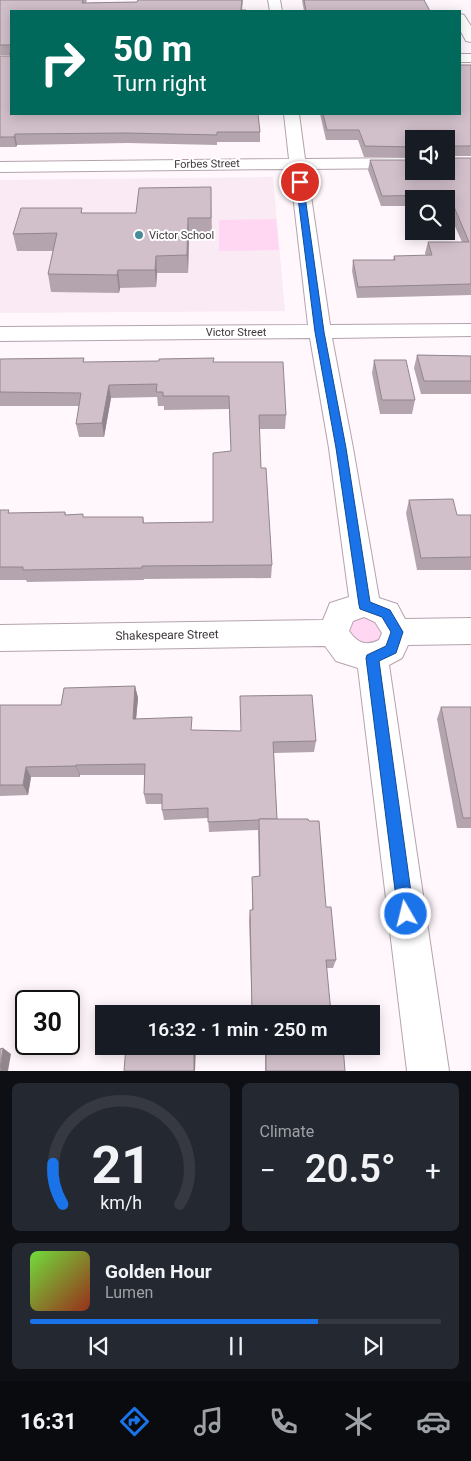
<!DOCTYPE html>
<meta charset="utf-8">
<style>
:root{--surface:#171b24;--page:#242831;--text:#f1f3f6;--muted:#9ea1a6;--line:#363941;--accent:#1a73e8}
body{margin:0;font-family:Roboto,sans-serif;background:var(--page);color:var(--text);height:100vh;display:flex;flex-direction:column;font-size:19px;white-space:nowrap}
*{box-sizing:border-box;margin:0}
p{font-size:16px;color:var(--muted)}
.icon{flex:none;width:28px;height:28px;fill:none;stroke:currentColor;stroke-width:2;stroke-linecap:round;stroke-linejoin:round}
.map{position:relative;height:1071px;overflow:hidden}
.panel{display:flex;flex-direction:column;gap:12px;padding:12px;background:#0d0f14;flex:1}
.panel>*{flex:none}
.banner{position:absolute;left:10px;top:10px;width:451px;height:105px;border-radius:0px;box-shadow:0 2px 12px #0003;background:#00695c;color:#fff;overflow:hidden}
.buttons{position:absolute;left:405px;top:130px;display:grid;gap:10px}
.buttons a{display:grid;place-items:center;width:50px;height:50px;border-radius:0px;background:var(--surface);box-shadow:0 2px 12px #0003;font-size:25px}
.speed{position:absolute;left:15px;top:990px;display:flex;gap:10px;font-size:25px;font-weight:700;text-align:center}
.speed>*{display:grid;place-content:center;width:65px;height:65px;border-radius:50%;background:var(--surface);box-shadow:0 2px 12px #0003;line-height:1}
.speed .limit{border:2px solid #111;border-radius:8px;background:#fff;color:#111}
.pin{position:absolute;display:grid;place-items:center;width:42px;height:42px;color:#fff;margin:-21px;border:2px solid #fff;border-radius:50%;box-shadow:0 1px 5px #0007}
.me{position:absolute;width:55px;margin:-28px;rotate:352deg;stroke-linejoin:round;filter:drop-shadow(0 0 4px #0008)}
.turn{display:flex;align-items:center;gap:18px;height:105px;padding:0 20px;font-size:22px}
.turn .icon{width:65px;height:65px;stroke-width:2.5}
.turn b{display:block;font-size:35px;line-height:42px}
.big{font-size:38px;font-weight:600;line-height:1.1}
.panel .widget{flex:1;display:flex;flex-direction:column;justify-content:center;gap:8px;min-width:0;padding:0 18px;border-radius:8px;background:var(--page)}
.panel .dial{align-items:center;gap:0}
.dial svg{height:130px;overflow:visible;fill:none;stroke:var(--line);stroke-width:7;stroke-linecap:round;text-anchor:middle}
.dial text{fill:var(--text);stroke:none}
.song{display:flex;align-items:center;gap:15px}
.cover{width:60px;height:60px;border-radius:8px;background:linear-gradient(135deg,hsl(100 70% 55%),hsl(10 70% 35%))}
.played{height:5px;border-radius:2px;background:linear-gradient(90deg,var(--accent) 70%,var(--line) 70%)}
.keys{display:flex;justify-content:space-around;direction:ltr}
.heat{display:flex;justify-content:space-between;align-items:center;font-size:28px;direction:ltr}
.panel .tiles{flex:1;display:grid;gap:12px;grid-template-columns:1fr 1fr}
.widget:last-child{grid-column:span 2}
.trip{position:absolute;left:95px;top:1005px;width:285px;height:50px;border-radius:0px;background:var(--surface);box-shadow:0 2px 12px #0003;font-weight:600;line-height:50px;text-align:center}
.menu{display:flex;height:80px;justify-content:space-around;align-items:center;background:#090b0e;color:var(--muted)}
.menu .icon{width:35px;height:35px}
.menu .selected{color:var(--accent)}
.menu b{font-size:22px;color:var(--text)}
.map>svg:first-child{display:block}
.built{fill:#f9eaf4}
.green{fill:#ffd7f2}
.lines{fill:none;stroke-linecap:round;stroke-linejoin:round}
.minor-casing{stroke:#b4a3ae;stroke-width:2}
.minor{fill:#fff;fill-rule:evenodd}
.wall{fill:#b4a4ae}
.shaded-wall{fill:#92868d}
.building{fill:#d1bfca;stroke:#92868d}
.route{fill:#1a73e8;stroke:#114b97}
.poi-dot{fill:#488b9a;stroke:#fff;stroke-width:2}
.labels{text-anchor:middle;dominant-baseline:central;stroke-width:4;stroke-linejoin:round;paint-order:stroke}
.far-street-label{font-size:11px;fill:#3f383c;stroke:#fff}
.far-poi-label{font-size:11px;fill:#3f383c;stroke:#fff;text-anchor:start}
.street-label{font-size:12px;fill:#3f383c;stroke:#fff}
</style>
<div class="map">
<svg width="471" height="1071" viewBox="0 0 471 1071">
<rect width="100%" height="100%" fill="#fff7fc"/>
<polygon class="built" points="273,177 285,311 0,313 0,180"/>
<g class="green">
<polygon points="276,219 279,250 219,251 219,220"/>
<polygon points="363,615 383,627 381,642 357,646 346,627 348,622"/>
</g>
<g class="lines">
<defs>
<g id="minor">
<polygon points="268,0 280,0 282,11 270,11"/>
<polygon points="460,14 464,15 471,26 471,42 466,41 460,30"/>
<rect x="460" y="54" width="11" height="8"/>
<path d="M 284,114 L 299,114 L 305,159 L 414,158 L 414,168 L 307,169 L 330,325 L 471,324 L 471,336 L 332,338 L 353,448 L 379,598 L 397,604 L 405,619 L 471,618 L 471,644 L 408,645 L 402,658 L 389,665 L 449,1071 L 407,1071 L 358,668 L 336,661 L 325,646 L 0,651 L 0,625 L 323,620 L 330,603 L 349,597 L 329,448 L 310,338 L 0,341 L 0,327 L 308,325 L 290,169 L 0,172 L 0,162 L 289,159 ZM 364,617 L 375,622 L 382,633 L 379,640 C 365,647 357,642 349,631 L 353,621 Z"/>
</g>
</defs>
<use href="#minor" class="minor-casing"/>
<use href="#minor" class="minor"/>
</g>
<g class="wall">
<polygon points="0,0 87,0 86,3 137,2 138,0 243,0 242,10 260,132 260,142 217,142 217,145 128,143 17,145 16,147 0,147 0,56 10,56 10,55 0,55"/>
<polygon points="302,0 425,0 425,2 430,11 304,11"/>
<polygon points="471,65 471,156 447,156 447,158 471,158 471,295 357,298 352,271 353,260 393,260 394,256 426,256 425,253 428,242 462,242 446,206 446,199 414,199 414,206 381,206 368,170 370,160 446,171 414,139 414,157 364,157 358,140 326,140 320,114 460,114"/>
<polygon points="211,187 212,235 189,235 188,273 157,273 156,287 120,288 119,293 51,292 48,274 53,251 17,251 13,234 82,208 82,213 136,213"/>
<polygon points="417,355 471,356 471,394 421,394 414,368"/>
<polygon points="84,358 84,362 214,362 286,415 285,429 259,429 261,468 272,565 271,578 144,579 144,580 27,582 26,580 0,580 0,510 10,513 65,512 66,515 84,517 143,517 144,523 213,522 231,451 229,409 164,410 164,406 158,406 157,397 111,398 104,437 79,437 76,424 79,406 0,406 0,359"/>
<polygon points="374,360 415,400 412,414 380,414 372,373"/>
<polygon points="409,500 457,515 471,515 471,570 417,570 406,513"/>
<polygon points="135,686 138,698 136,719 193,730 316,741 314,752 274,753 277,819 326,907 336,960 333,968 327,968 252,1013 249,920 250,910 252,910 252,877 259,876 258,830 209,832 208,818 164,820 162,810 162,804 146,804 144,794 145,775 80,775 80,777 31,777 28,795 0,796 0,705 61,705"/>
<polygon points="441,707 471,707 471,828 457,828 437,719"/>
<polygon points="244,1046 343,1046 345,1071 265,1071 265,1053 244,1053"/>
</g>
<g class="shaded-wall">
<polygon points="15,134 17,145 16,147 14,137"/>
<polygon points="188,218 189,235 188,273 187,255"/>
<polygon points="156,256 157,273 156,287 155,270"/>
<polygon points="118,270 120,288 119,293 117,275"/>
<polygon points="109,385 111,398 104,437 102,423"/>
<polygon points="135,686 138,698 135,730 133,719"/>
<polygon points="76,765 80,775 80,777 76,766"/>
<polygon points="26,767 31,777 28,795 23,785"/>
<polygon points="194,1046 196,1046 195,1071 194,1071"/>
<polygon points="3,1048 11,1054 8,1071 0,1071"/>
</g>
<g class="building">
<polygon points="0,0 83,0 82,3 137,2 138,0 242,0 241,10 246,10 246,11 11,11 11,114 258,114 260,132 217,132 217,135 127,133 15,134 14,137 0,137 0,56 10,56 11,45 0,45"/>
<polygon points="304,0 424,0 430,11 306,11"/>
<polygon points="460,65 471,65 471,146 447,146 447,158 471,158 471,284 358,287 353,260 395,260 394,256 432,255 428,242 469,242 449,195 382,196 370,160 414,160 414,171 446,171 446,139 414,139 414,147 365,146 359,130 327,130 323,114 460,114"/>
<polygon points="211,187 211,218 188,218 187,255 156,256 155,270 118,270 117,275 48,274 57,233 13,234 21,208 82,208 81,213 136,213 139,188"/>
<polygon points="417,355 471,356 471,381 424,381"/>
<polygon points="84,358 83,362 159,361 159,359 214,358 213,362 283,362 286,415 259,415 261,468 266,468 272,565 142,566 142,568 23,570 23,567 0,567 0,510 9,510 8,513 65,512 65,515 83,514 83,517 143,517 143,523 213,522 213,453 231,451 229,396 163,396 163,392 156,392 157,384 109,385 102,423 76,424 81,393 0,392 0,359"/>
<polygon points="374,360 406,360 415,400 382,400"/>
<polygon points="453,499 457,515 471,515 471,557 421,558 409,500"/>
<polygon points="135,686 133,719 192,717 191,730 241,731 240,696 312,695 316,741 273,742 277,819 259,819 259,820 208,822 208,808 162,810 162,794 144,794 145,764 76,765 76,766 26,767 23,785 0,785 0,705 61,705 64,688"/>
<polygon points="441,707 471,707 471,818 463,818"/>
<polygon points="259,819 308,819 309,821 319,821 326,907 331,907 336,960 326,960 331,1013 340,1014 245,1014 245,1013 252,1013 250,910 253,910 252,877 260,876"/>
<polygon points="126,1046 194,1046 194,1071 124,1071"/>
<polygon points="245,1046 343,1046 345,1071 266,1071 266,1047 245,1048"/>
<polygon points="3,1048 0,1069 0,1049"/>
</g>
<polygon class="route" points="300,180 303,182 324,332 346,448 370,602 390,610 403,632 396,653 379,661 414,914 412,919 406,922 401,919 398,914 366,658 367,655 386,646 391,632 382,617 360,609 359,605 336,448 315,332 296,182"/>
<circle class="poi-dot" cx="139" cy="235" r="5"/>
<g class="labels">
<g class="far-street-label">
<text transform="translate(207 164) rotate(-1)">Forbes Street</text>
<text x="236" y="332">Victor Street</text>
</g>
<g class="far-poi-label">
<text x="149" y="235">Victor School</text>
</g>
<g class="street-label">
<text transform="translate(167 635) rotate(-1)">Shakespeare Street</text>
</g>
</g>
</svg>
<div class="buttons">
<a><svg class="icon" aria-label="sound" viewBox="0 0 24 24"><path d="M4 9h4l5-4v14l-5-4H4zM17 9q2 3 0 6"/></svg></a>
<a><svg class="icon" aria-label="search" viewBox="0 0 24 24"><circle cx="10" cy="10" r="6"/><path d="M15 15l6 6"/></svg></a>
</div>
<div class="speed"><div class="limit">30</div></div>
<div class="pin" style="left:300px;top:182px;background:#d93025"><svg class="icon" aria-label="arrive" viewBox="0 0 24 24"><path d="M6 21V4h12l-3 4 3 4H6"/></svg></div>
<svg class="me" style="left:406px;top:914px" viewBox="-20 -20 40 40"><circle r="17" fill="#1a73e8" stroke="#fff" stroke-width="3"/><path d="M0-11L8 9 0 5-8 9z" fill="#fff"/></svg>
<div class="trip">16:32 · 1 min · 250 m</div>
<div class="banner">
<div class="turn"><svg class="icon" aria-label="right" viewBox="0 0 24 24"><path d="M7 20v-9h11M14 6l5 5-5 5"/></svg><div><b>50 m</b>Turn right</div></div>
</div>
</div>
<section class="panel">
<div class="tiles">
<div class="widget dial"><svg viewBox="0 0 100 80">
<path d="M14 69A42 42 0 1 1 86 69"/>
<path d="M14 69A42 42 0 0 1 8 44" stroke="#1a73e8"/>
<text x="50" y="56" font-size="32" font-weight="700">21</text>
<text x="50" y="72" font-size="11">km/h</text>
</svg></div>
<div class="widget"><p>Climate</p>
<div class="heat"><a>−</a><b class="big">20.5°</b><a>+</a></div>
</div>
<div class="widget">
<div class="song"><i class="cover"></i><div><b>Golden Hour</b><p>Lumen</p></div></div>
<div class="played"></div>
<div class="keys"><svg class="icon" aria-label="previous" viewBox="0 0 24 24"><path d="M18 5L8 12l10 7zM5 5v14"/></svg><svg class="icon" aria-label="pause" viewBox="0 0 24 24"><path d="M8 5v14M16 5v14"/></svg><svg class="icon" aria-label="next" viewBox="0 0 24 24"><path d="M6 5l10 7-10 7zM19 5v14"/></svg></div>
</div>
</div>
</section>
<nav class="menu">
<b>16:31</b>
<svg class="icon selected" aria-label="directions" viewBox="0 0 24 24"><path d="M12 3l9 9-9 9-9-9zM9 14v-3h6M13 9l2 2-2 2"/></svg>
<svg class="icon" aria-label="music" viewBox="0 0 24 24"><path d="M9 18V5l10-2v13"/><circle cx="6" cy="18" r="3"/><circle cx="16" cy="16" r="3"/></svg>
<svg class="icon" aria-label="phone" viewBox="0 0 24 24"><path d="M5 4h4l2 5-3 2q2 4 5 5l2-3 5 2v4C11 20 4 13 5 4z"/></svg>
<svg class="icon" aria-label="climate" viewBox="0 0 24 24"><path d="M12 3v18M4 7l16 10M4 17L20 7"/></svg>
<svg class="icon" aria-label="car" viewBox="0 0 24 24"><path d="M5 17H2v-5l4-1 3-4h7l3 4 3 1v5h-3M9 17h6M6 11h13"/><circle cx="7" cy="17" r="2"/><circle cx="17" cy="17" r="2"/></svg>
</nav>
